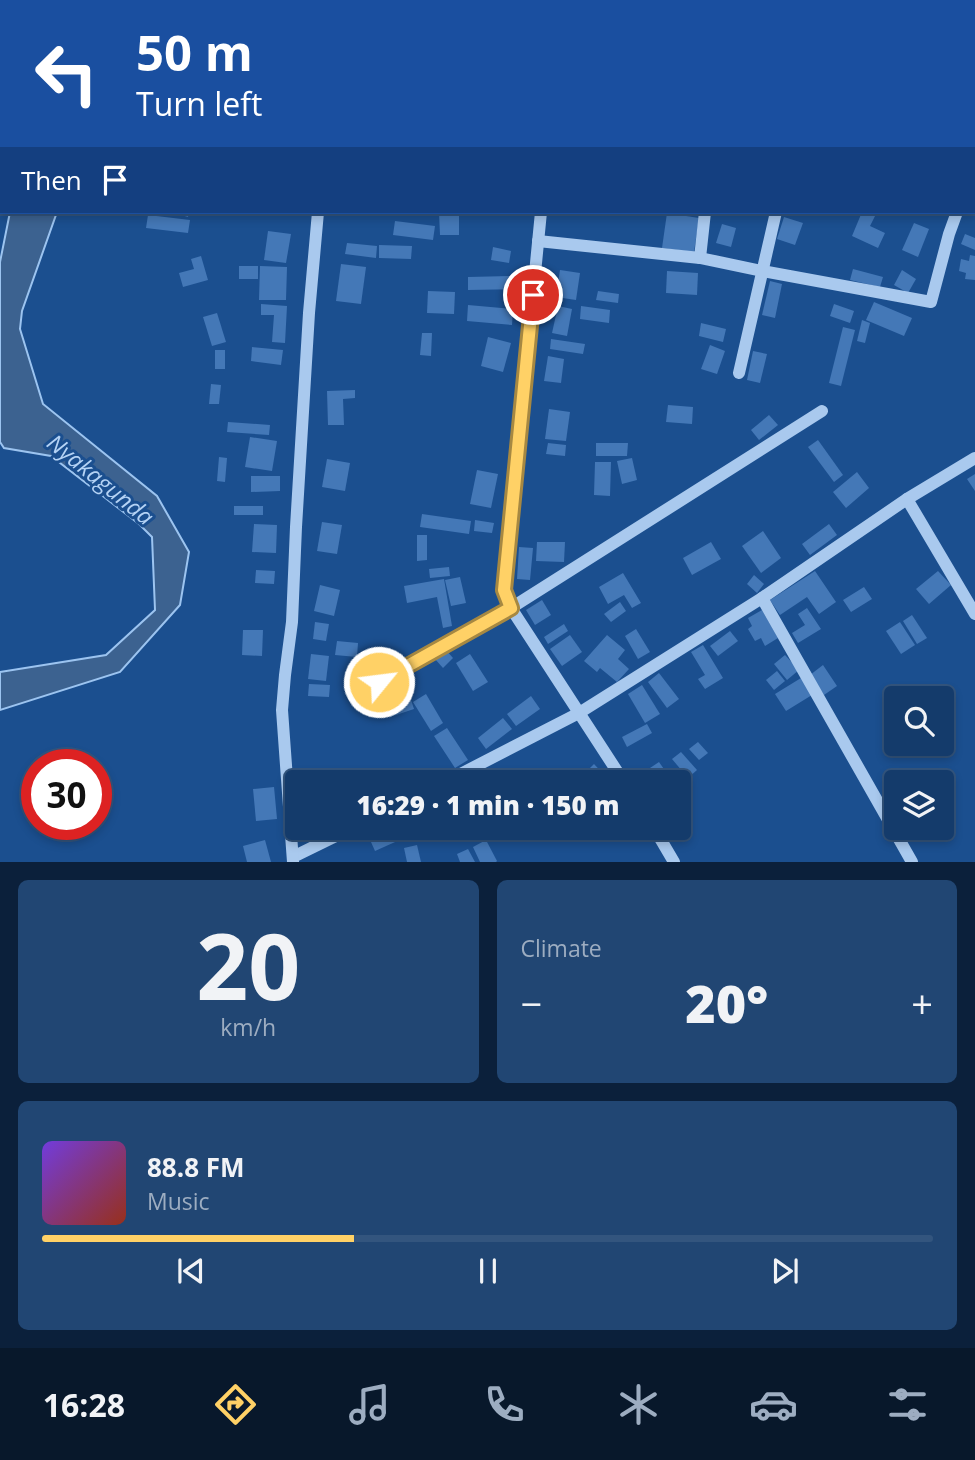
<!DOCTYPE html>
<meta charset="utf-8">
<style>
:root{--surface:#143b6b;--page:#214673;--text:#f1f3f6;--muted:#9dadc1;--line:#33557e;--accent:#ffd166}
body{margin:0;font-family:"Open Sans",sans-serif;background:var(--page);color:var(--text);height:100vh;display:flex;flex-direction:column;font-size:26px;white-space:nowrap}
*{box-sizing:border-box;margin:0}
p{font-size:23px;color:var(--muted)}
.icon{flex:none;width:38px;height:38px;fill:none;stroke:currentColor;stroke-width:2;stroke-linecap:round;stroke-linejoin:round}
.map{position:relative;height:862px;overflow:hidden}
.details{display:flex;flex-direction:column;gap:18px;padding:18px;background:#0b203b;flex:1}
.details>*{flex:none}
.banner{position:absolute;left:0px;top:0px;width:976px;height:214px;box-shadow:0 4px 10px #0003,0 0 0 2px var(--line);background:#1a4fa0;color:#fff;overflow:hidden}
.controls{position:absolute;left:884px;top:686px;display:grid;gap:14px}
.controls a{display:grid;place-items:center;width:70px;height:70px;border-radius:7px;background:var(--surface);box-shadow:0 4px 10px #0003,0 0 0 2px var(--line);font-size:35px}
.speed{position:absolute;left:21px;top:749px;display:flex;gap:14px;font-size:35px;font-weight:700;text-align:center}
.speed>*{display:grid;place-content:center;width:91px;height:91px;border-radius:50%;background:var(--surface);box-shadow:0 4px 10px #0003,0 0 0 2px var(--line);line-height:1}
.speed .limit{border:10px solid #d22;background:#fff;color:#111}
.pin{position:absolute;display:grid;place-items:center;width:60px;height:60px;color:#fff;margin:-30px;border:4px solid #fff;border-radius:50%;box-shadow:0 2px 7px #0007}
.me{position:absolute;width:77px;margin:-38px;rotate:61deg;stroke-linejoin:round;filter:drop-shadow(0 0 5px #0008)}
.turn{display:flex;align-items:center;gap:24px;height:147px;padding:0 21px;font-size:32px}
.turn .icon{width:91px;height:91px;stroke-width:2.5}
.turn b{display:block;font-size:49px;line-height:60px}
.then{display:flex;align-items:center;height:66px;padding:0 21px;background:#0003;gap:14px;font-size:26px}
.big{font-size:52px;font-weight:800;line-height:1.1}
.details .widget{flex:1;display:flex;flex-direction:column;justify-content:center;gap:10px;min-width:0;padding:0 24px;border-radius:10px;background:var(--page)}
.details .dial{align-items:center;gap:0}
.dial b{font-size:91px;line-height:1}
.song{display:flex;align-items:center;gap:21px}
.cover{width:84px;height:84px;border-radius:10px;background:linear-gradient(135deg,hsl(260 70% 55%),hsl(10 70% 35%))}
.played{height:7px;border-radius:4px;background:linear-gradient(90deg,var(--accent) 35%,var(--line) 35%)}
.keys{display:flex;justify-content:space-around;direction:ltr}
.heat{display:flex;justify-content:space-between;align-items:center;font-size:38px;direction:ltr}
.details .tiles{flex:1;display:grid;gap:18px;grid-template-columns:1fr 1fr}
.widget:last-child{grid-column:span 2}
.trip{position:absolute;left:285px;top:770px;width:406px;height:70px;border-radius:7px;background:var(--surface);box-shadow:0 4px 10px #0003,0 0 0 2px var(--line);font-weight:800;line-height:70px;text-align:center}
.dock{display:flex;height:112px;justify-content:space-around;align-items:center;background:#08182b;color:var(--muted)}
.dock .icon{width:49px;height:49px}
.dock .on{color:var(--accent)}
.dock b{font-size:32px;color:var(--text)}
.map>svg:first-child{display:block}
.water{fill:#3c6290;stroke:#9cc4f0;stroke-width:2}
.building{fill:#4478b7}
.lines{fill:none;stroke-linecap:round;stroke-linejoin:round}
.minor{stroke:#a9c9ee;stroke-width:12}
.route-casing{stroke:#a68842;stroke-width:18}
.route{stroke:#ffd166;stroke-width:12}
.labels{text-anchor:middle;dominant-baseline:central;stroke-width:6;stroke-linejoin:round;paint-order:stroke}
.water-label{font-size:23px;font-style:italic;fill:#b5d3f5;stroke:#1b4f8f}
</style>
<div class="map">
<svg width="975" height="862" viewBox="0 0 975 862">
<rect width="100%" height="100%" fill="#1b4f8f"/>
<polygon class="water" points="10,212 57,212 22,311 20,329 43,404 157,496 189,552 180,605 120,672 0,710 0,672 106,655 155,610 152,537 139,524 51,456 4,448 0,442 0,262"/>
<g class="building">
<polygon points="171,212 189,212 188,217"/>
<polygon points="439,212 459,212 459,235 440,235"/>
<polygon points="862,212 877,212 870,226 885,233 878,248 852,236"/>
<polygon points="667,213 699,218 694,252 662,248"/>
<polygon points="148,215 190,220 188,233 146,228"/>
<polygon points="784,217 803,223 795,245 777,239"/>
<polygon points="395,221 435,226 433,240 393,235"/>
<polygon points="914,223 929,229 918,257 902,250"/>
<polygon points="722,224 736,228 731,247 716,243"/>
<polygon points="268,231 291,234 286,263 264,260"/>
<polygon points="965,234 975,238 975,250 961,244"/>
<polygon points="347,243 377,246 376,258 345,254"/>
<polygon points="379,245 412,246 411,259 379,258"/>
<polygon points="493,247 511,251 509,263 491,260"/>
<polygon points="970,255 975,256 975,280 965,279 966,273 959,271 961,259 969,261"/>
<polygon points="201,256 208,280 183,287 179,273 194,269 191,259"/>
<polygon points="341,264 366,267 361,304 336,301"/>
<rect x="239" y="266" width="19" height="13"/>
<polygon points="260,266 287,267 286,300 259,300"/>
<polygon points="853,269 883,277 880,287 850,280"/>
<polygon points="560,270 580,273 576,300 556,297"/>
<polygon points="902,270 916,279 908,293 894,285"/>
<polygon points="667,271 698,273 697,295 666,293"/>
<polygon points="515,276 516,289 468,290 468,277"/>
<polygon points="770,281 782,284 775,318 762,315"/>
<polygon points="428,291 455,292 454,314 427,313"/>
<polygon points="598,291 619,294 618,303 596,300"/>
<polygon points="874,302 912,318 904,336 866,320"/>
<polygon points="261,304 287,306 285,343 272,342 274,315 261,315"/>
<polygon points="834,304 854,311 850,323 830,316"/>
<polygon points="468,305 513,309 512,325 467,321"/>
<polygon points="558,306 572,309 567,336 552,333"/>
<polygon points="581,306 610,310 609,323 580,319"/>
<polygon points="217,313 226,342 212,346 203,317"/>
<polygon points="862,320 870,323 865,343 857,341"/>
<polygon points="701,323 726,329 723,342 699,336"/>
<polygon points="843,327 855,330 841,386 829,383"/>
<polygon points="422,333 432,333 431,356 420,355"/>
<polygon points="488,337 511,343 503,372 481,366"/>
<polygon points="551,339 585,344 583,354 550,349"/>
<polygon points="710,345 725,351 717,374 701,369"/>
<polygon points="252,347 283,350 281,365 251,361"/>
<rect x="215" y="350" width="10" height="19"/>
<polygon points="753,351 767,354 760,383 747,380"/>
<polygon points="548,356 564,359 561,383 544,381"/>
<polygon points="211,384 221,385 219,404 209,404"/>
<polygon points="355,390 355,398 343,399 344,425 328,425 327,391"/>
<polygon points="668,405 693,407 692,424 666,422"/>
<polygon points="549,409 570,412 566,441 545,439"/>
<polygon points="769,415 778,425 759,440 751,430"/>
<polygon points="228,422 270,425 269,435 227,432"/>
<polygon points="250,437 277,441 272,471 245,467"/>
<polygon points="818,440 843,475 834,482 808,447"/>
<polygon points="548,443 566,445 565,456 546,454"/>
<polygon points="596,443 628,443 627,456 596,456"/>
<polygon points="219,457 227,458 225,482 217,481"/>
<polygon points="632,458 637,480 622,484 617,461"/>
<polygon points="327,459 350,463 345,491 322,487"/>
<polygon points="595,462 611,462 610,496 594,495"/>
<polygon points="477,470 498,474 491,508 470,504"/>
<polygon points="857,472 869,488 846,508 833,492"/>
<polygon points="975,474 975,491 967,479"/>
<polygon points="251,476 280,476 280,491 251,492"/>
<rect x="234" y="506" width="29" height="9"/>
<polygon points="422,514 471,521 469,534 420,527"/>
<polygon points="475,520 494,523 492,533 474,531"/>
<polygon points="322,522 342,525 337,554 317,551"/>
<polygon points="254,524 277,525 276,553 252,552"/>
<polygon points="829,524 837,535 810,555 802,544"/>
<polygon points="763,531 781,558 761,573 742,546"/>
<polygon points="417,535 427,535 427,560 417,561"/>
<polygon points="537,542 565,542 564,562 536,561"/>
<polygon points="711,542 721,559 692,575 683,558"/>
<polygon points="519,547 533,548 530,580 517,579"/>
<polygon points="449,567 450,576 430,578 429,569"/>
<polygon points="256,570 275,571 274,584 255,583"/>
<polygon points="815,571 836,602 819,614 807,597 780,615 770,600"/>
<polygon points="938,571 951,585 929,604 916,589"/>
<polygon points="623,573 641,603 632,608 624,595 608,604 599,587"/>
<polygon points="754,575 764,584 757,593 747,584"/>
<polygon points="460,577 466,603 451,606 445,580"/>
<polygon points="444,579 452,626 443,628 437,597 407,603 404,586"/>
<polygon points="320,585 340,590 334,616 314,611"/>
<polygon points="864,587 872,599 851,612 843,600"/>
<polygon points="542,600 551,615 535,625 526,610"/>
<polygon points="620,602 626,611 611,622 604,614"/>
<polygon points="807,608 821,629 798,643 792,633 805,625 798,614"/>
<polygon points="762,610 778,638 765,646 761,638 755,641 748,629 752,626 748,618"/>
<polygon points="912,615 927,638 917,644 903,621"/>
<polygon points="315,622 329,624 326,641 313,639"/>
<polygon points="900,622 915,645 901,654 886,631"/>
<polygon points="564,624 568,631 548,644 544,637"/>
<polygon points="636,629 650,652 638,659 625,636"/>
<polygon points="243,630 263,630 262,656 242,655"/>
<polygon points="730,631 738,641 718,656 710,646"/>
<polygon points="570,635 582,652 562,666 550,649"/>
<polygon points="607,635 625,650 618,659 629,669 617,682 600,668 597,672 584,661"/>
<polygon points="337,641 358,643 357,657 335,655"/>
<polygon points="703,645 723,678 705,689 698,679 705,675 691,652"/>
<polygon points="446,650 453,658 443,668 435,659"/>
<polygon points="311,654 329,656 326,681 308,679"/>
<polygon points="470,654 488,682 473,691 456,663"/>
<polygon points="785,655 799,670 787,680 774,664"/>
<polygon points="823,665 837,686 824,695 810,675"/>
<polygon points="777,671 785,681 774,690 766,680"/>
<polygon points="659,673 679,699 667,708 648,682"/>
<polygon points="801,678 812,695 786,711 775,694"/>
<polygon points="309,684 330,685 329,697 308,696"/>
<polygon points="642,685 660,714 645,723 628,694"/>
<polygon points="426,694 443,723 431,731 413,702"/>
<polygon points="531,696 540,709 516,726 507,714"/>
<polygon points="411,700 414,709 390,717 387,708"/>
<polygon points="503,718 512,729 486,749 478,738"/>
<polygon points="647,724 652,733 627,747 622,737"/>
<polygon points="447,728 468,760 455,768 434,736"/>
<polygon points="698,742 708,753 699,760 689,749"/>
<polygon points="681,752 697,770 688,778 672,759"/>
<polygon points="659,762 666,772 651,782 643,782 638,776"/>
<polygon points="594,764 611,782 586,782 581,777"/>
<polygon points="323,768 324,782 301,782 300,770"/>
<polygon points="500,769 507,782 475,782"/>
<polygon points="274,787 277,819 256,821 253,789"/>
<polygon points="378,828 399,828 404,838 375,851 367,833"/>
<polygon points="451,828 466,828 468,831 456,837"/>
<polygon points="265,840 271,862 247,862 243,846"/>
<polygon points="486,840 497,861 496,862 480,862 473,847"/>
<polygon points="417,845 421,862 407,862 404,848"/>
<polygon points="468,849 475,862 460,862 457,854"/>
</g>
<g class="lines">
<g class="minor">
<polyline points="338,2 338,0"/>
<polyline points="562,2 562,0"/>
<polyline points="725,2 725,0"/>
<polyline points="822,2 822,0"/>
<polyline points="541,212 504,590 511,608 624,782"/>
<polyline points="538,241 700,258 705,212"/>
<polyline points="700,258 762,271 931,302 949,234 957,212"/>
<polyline points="739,373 776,212"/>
<polyline points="907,499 975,614"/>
<polyline points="762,598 912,862"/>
<polyline points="379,682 511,608 822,411"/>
<polyline points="445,782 579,713 762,598 907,499 975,458"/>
<polyline points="654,828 674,862"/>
<polyline points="293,857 352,828"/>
<polyline points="293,862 282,710 285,675 292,622 296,527 309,313 318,212"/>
</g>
</g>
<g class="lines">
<defs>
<polyline id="route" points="379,682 511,608 504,590 533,295"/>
</defs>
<use href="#route" class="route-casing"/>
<use href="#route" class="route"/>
</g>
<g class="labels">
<g class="water-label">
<text transform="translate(101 479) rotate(39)">Nyakagunda</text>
</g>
</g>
</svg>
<div class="controls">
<a><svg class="icon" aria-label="search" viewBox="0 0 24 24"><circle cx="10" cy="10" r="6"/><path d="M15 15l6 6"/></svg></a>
<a><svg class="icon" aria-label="layers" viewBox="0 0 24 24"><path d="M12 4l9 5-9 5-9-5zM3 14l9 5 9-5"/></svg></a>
</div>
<div class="speed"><div class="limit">30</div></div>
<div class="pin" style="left:533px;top:295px;background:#d93025"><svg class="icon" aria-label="arrive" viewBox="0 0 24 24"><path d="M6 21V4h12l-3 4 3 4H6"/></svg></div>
<svg class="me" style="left:379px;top:682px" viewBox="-20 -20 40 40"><circle r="17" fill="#ffd166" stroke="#fff" stroke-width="3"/><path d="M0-11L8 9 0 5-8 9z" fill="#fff"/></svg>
<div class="trip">16:29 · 1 min · 150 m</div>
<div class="banner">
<div class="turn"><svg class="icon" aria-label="left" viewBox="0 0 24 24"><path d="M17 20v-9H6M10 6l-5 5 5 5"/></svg><div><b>50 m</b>Turn left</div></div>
<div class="then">Then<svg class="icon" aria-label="arrive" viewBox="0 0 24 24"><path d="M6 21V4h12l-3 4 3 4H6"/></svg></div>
</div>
</div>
<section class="details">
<div class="tiles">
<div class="widget dial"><b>20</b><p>km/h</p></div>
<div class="widget"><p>Climate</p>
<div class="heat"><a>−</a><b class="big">20°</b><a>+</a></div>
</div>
<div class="widget">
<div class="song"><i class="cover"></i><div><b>88.8 FM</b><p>Music</p></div></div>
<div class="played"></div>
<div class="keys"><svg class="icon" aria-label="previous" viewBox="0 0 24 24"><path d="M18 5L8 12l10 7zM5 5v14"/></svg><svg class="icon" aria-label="pause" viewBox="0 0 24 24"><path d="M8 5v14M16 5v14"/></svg><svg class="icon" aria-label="next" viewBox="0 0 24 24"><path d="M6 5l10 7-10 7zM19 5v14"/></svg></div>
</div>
</div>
</section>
<nav class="dock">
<b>16:28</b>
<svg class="icon on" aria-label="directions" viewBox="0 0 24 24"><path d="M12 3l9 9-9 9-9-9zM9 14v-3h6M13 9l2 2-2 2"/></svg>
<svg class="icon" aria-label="music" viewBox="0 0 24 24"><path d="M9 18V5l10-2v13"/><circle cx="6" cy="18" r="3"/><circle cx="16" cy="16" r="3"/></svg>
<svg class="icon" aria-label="phone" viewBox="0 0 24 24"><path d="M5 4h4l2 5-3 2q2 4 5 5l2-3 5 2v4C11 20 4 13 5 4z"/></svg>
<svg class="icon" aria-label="climate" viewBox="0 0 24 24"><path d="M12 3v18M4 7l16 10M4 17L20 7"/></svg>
<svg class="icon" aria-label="car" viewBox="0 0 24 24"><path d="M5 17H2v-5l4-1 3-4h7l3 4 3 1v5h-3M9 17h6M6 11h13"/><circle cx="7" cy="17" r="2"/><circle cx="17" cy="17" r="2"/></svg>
<svg class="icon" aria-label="filters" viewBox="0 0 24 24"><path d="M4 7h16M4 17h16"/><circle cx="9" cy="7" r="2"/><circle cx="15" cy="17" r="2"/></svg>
</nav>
